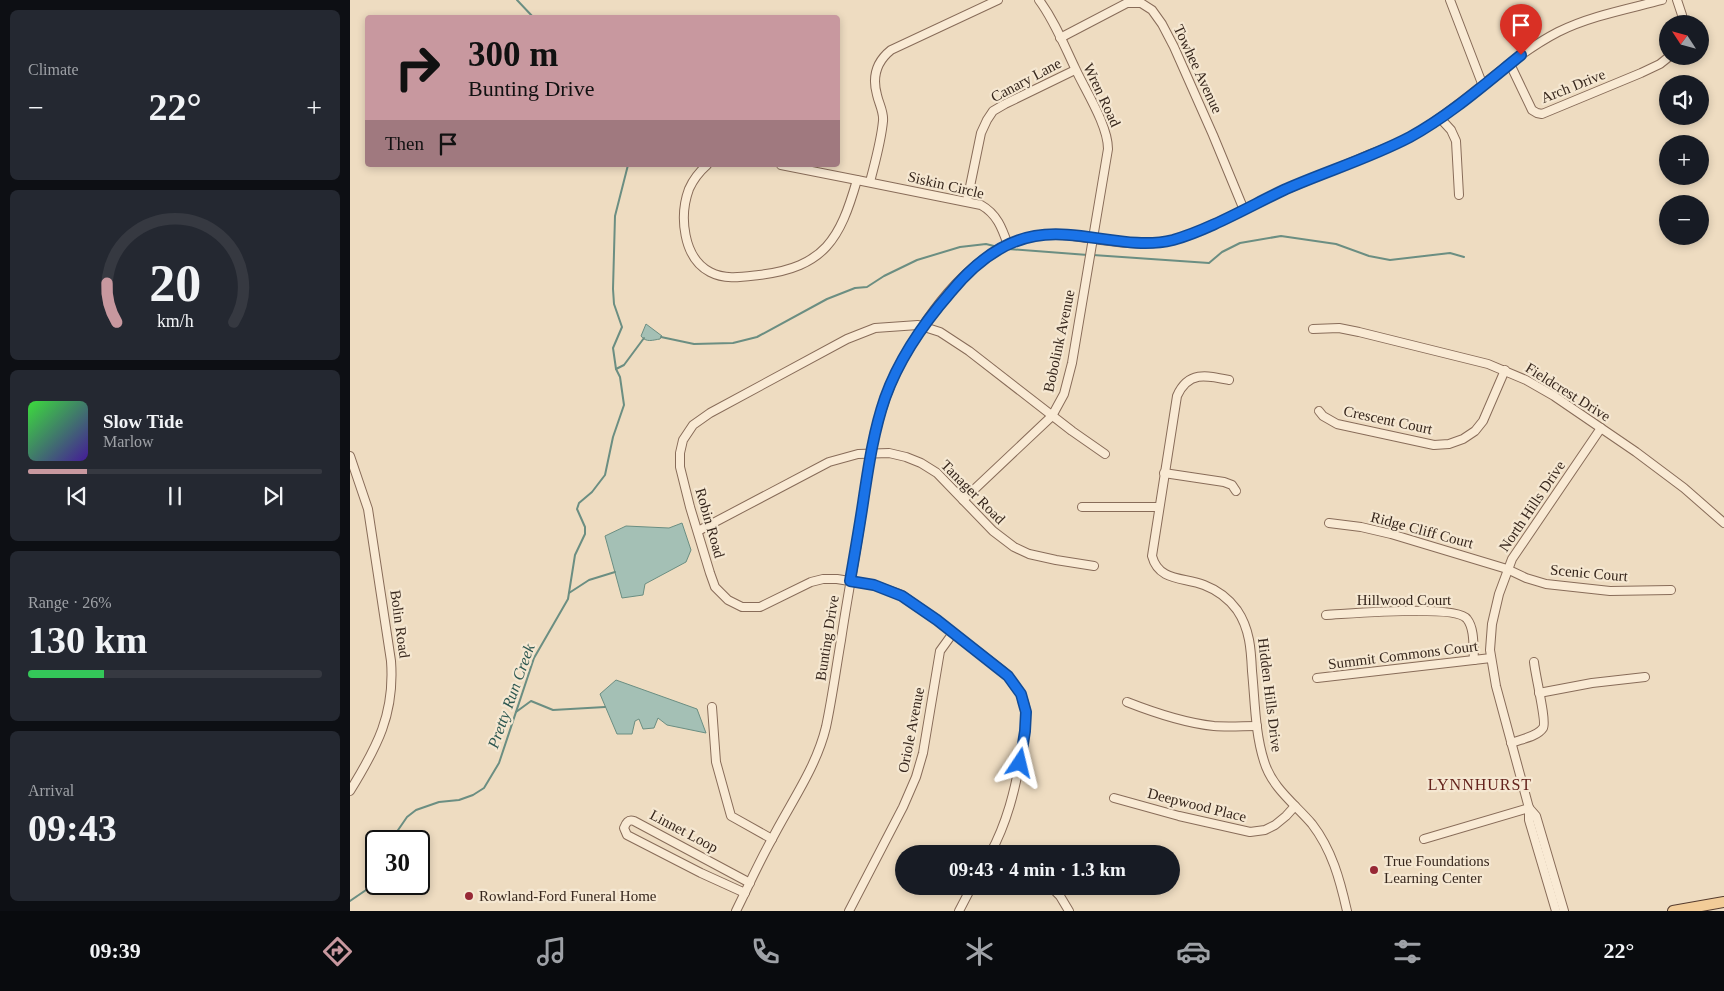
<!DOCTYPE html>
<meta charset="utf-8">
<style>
:root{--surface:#171b24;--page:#242831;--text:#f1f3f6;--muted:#9ea1a6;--line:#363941;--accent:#c8989f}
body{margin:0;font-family:"Times New Roman",serif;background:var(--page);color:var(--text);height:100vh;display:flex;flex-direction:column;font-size:19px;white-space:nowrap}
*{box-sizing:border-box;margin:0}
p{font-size:16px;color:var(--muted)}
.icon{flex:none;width:28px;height:28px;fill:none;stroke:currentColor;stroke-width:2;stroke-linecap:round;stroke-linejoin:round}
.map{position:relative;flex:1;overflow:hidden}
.panel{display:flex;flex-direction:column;gap:10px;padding:10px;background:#0d0f14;width:350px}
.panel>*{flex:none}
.banner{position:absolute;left:15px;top:15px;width:475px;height:152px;border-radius:5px;box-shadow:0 2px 8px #0003;background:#c8989f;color:#111;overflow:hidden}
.needle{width:32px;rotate:306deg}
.fabs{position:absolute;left:1309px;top:15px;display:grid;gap:10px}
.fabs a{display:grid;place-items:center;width:50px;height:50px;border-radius:50%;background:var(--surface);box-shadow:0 2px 8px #0003;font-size:25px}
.speed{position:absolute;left:15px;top:830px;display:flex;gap:10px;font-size:25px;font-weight:700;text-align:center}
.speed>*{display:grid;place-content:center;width:65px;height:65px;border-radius:50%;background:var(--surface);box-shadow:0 2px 8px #0003;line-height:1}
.speed .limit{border:2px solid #111;border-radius:8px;background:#fff;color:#111}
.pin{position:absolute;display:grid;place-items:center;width:42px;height:42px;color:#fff;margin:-51px -21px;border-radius:50% 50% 50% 0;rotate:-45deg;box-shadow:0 0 5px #0007}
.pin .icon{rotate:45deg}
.me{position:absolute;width:55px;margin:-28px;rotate:10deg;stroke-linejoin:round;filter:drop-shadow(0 0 4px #0008)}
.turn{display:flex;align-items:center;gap:18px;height:105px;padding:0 20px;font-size:22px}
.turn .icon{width:65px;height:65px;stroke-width:2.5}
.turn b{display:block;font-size:35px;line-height:42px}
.then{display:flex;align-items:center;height:48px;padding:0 20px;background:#0003;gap:10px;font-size:19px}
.big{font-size:38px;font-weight:700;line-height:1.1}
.panel .tile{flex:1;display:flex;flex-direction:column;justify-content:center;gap:8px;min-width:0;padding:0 18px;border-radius:8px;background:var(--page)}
.panel .dial{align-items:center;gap:0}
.dial svg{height:130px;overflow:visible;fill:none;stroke:var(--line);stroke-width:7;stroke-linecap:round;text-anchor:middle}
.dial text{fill:var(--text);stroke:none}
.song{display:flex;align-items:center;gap:15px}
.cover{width:60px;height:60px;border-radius:8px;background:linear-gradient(135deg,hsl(120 70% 55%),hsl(260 70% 35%))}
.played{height:5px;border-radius:2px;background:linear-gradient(90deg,var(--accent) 20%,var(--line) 20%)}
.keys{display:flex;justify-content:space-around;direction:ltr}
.heat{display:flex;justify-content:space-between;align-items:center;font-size:28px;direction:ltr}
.charge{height:8px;border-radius:4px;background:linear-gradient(90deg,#34c759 26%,var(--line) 0)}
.trip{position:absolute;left:545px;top:845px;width:285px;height:50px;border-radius:25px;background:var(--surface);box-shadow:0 2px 8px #0003;font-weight:700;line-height:50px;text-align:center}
.tabs{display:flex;height:80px;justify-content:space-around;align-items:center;background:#090b0e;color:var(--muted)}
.tabs .icon{width:35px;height:35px}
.tabs .active{color:var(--accent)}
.tabs b{font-size:22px;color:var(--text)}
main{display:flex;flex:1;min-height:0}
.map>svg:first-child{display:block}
.water{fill:#a4c0b5;stroke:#6b8e82}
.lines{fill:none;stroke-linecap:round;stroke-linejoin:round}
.stream{stroke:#6b8e82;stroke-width:2}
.minor-casing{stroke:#886c59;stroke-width:10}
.major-casing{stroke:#553b2d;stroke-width:12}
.minor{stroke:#f9ead4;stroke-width:8}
.major{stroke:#f2cc98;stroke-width:10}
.route-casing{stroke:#114b97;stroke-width:12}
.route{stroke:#1a73e8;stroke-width:9}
.poi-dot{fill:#972835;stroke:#f5e7d1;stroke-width:2}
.labels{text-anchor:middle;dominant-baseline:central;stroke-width:4.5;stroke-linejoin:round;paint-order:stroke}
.street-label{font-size:15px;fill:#37271d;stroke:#f5e7d1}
.poi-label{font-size:15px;fill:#37271d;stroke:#f5e7d1;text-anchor:start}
.water-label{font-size:16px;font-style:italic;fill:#2c5750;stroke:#f5e7d1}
.neighbourhood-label{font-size:16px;letter-spacing:1px;fill:#64231c;stroke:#f5e7d1}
</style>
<main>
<section class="panel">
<div class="tile"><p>Climate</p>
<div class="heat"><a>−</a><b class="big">22°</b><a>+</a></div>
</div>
<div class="tile dial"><svg viewBox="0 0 100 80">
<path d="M14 69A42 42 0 1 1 86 69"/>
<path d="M14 69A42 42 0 0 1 8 45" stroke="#c8989f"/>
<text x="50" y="56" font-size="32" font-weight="700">20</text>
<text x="50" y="72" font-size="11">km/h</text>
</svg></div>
<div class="tile">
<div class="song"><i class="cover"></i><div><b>Slow Tide</b><p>Marlow</p></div></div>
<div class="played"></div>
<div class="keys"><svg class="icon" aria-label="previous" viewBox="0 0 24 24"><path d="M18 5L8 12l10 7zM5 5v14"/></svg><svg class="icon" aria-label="pause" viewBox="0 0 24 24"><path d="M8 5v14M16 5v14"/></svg><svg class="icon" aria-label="next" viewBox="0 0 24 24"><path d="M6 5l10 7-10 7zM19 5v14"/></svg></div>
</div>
<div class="tile"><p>Range · 26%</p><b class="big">130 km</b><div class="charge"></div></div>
<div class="tile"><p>Arrival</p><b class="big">09:43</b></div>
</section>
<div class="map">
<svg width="1374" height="911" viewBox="0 0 1374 911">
<rect width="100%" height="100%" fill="#eedcc1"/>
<g class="water">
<path d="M 296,324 L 312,336 L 310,339 C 303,340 296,343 291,336 Z"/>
<polygon points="332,523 341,550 336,562 295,584 293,595 272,598 255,536 276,526 319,528"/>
<polygon points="266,680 347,709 356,733 317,725 308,718 304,728 293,729 289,719 285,721 282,734 267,734 250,694"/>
</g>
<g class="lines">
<g class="stream">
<polyline points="167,0 184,18"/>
<polyline points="658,249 738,255"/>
<polyline points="743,255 859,263 872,252 890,243 931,236 986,244 1019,256 1040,260 1100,253 1114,257"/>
<polyline points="311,337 344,344 383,343 407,337 477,299 505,288 517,287 534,276 567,260 610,247 636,244 648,247"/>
<polyline points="266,369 274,365 294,338"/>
<polyline points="219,593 239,580 265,572"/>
<polyline points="166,712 181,701 203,710 255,707"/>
<polyline points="43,841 46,833 57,817 66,810 89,802 109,800 123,795 134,788 149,763 184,658 218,599 225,555 235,534 235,527 227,509 229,503 242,492 255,475 263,437 274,405 270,377 266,369 263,348 272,327 264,304 263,289 265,216 278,165"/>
<polyline points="0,901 19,888 26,879"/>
</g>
<defs>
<g id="minor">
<polyline points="1100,0 1133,86"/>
<polyline points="1327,0 1332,15 1333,24"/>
<polyline points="710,38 777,3 791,3 802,10 812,24 824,47 863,135 894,210"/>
<polyline points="1160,64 1182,110 1187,113 1192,114 1291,73 1310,64 1320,56"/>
<polyline points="1090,118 1101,130 1106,141 1109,195"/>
<path d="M 357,165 C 349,172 343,180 339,189 C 329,216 333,258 360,272 C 375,280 392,277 409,275 C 475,267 490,239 507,180 L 431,165"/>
<path d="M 507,180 L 631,205 C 647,214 652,228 658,245"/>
<path d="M 520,182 C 525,162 531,142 533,121 C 534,112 529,104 527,95 C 522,77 526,62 541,50 L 648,0"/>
<polyline points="617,201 631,133 637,120 643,111 655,104 725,70"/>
<polyline points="963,329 989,328 1009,332 1138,364 1176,380 1204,396 1286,452 1334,488 1374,523"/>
<path d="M 879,380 C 856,375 838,371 827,396 L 802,556 C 809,582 834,577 854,585 C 867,590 879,599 887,610 C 900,629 901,650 902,671 C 905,701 905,733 914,761 C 922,788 945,804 962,824 C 982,850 990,880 997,911"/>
<polyline points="969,411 973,416 987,424 1084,445 1099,444 1113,439 1125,431 1133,421 1155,370"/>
<path d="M 0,456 L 18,509 L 41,661 C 45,714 27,747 0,791"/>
<polyline points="814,473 874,482 882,485 886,491"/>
<path d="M 613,500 L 702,416 L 714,394 L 722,363 L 758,149 C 758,125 735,90 725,68 C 714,45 704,20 689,0"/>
<polyline points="732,507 809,507"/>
<polyline points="979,523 1011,527 1041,534 1157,569 1176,578 1196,584 1260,591 1321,590"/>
<polyline points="348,531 479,462 508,454 539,453 556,457 571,463 587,473 643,531 664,547 679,554 706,560 744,566"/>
<path d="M 976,615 C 998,614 1106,604 1117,619 C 1125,629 1123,648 1124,660"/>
<polyline points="967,678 1141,658"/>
<polyline points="1189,693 1242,683 1295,677"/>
<path d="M 777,702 C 805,713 834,723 864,726 C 878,727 893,726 907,726"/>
<polyline points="362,707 366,762 381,816 422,839"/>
<path d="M 1161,743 C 1171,739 1187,737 1193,728 C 1197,722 1185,674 1184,662"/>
<polyline points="764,798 829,816 900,832 915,830 925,825 936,816 945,806"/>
<polyline points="1179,808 1186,816 1214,911"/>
<polyline points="1074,839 1179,808"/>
<path d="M 640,854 C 657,823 665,790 671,756 C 674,740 678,722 675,706 C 672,692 663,681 653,671 L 587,620 L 552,595 L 524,585 L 487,579 L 473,579 L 461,582 L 410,607 L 392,607 L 378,600 L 365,587 L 360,573 L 340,507 L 330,467 L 330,453 L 333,440 L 343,425 L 360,413 L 497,339 L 525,328 L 568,325 L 590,332 L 619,351 L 722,431 L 755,454"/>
<polyline points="700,886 710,896 719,911"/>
<path d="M 395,893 L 351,873 L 277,835 L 274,828 C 276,823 278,819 284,821 L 400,883"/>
<path d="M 386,911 C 398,887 409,862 422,839 C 441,802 466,768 476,727 C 482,699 486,669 491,640 C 497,599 505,559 511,518 C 519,464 525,411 551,363 C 578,312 624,247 685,236 C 700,233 714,235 729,237 C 761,241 798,249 830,238 C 867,225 902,205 937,189 C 964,177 991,167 1018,155 C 1034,149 1050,143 1065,134 C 1115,105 1156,59 1208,32 C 1240,16 1278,9 1312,0"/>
<polyline points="499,911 553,807 566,777 573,753 590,651 603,633"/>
<polyline points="609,911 622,886"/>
<polyline points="1206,911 1179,820 1179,808 1146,686 1140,650 1142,624 1149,594 1162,559 1251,428"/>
</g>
<polyline id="major" points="1323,911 1374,902"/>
</defs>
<use href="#minor" class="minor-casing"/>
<use href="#major" class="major-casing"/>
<use href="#minor" class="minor"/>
<use href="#major" class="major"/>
</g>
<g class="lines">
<defs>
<path id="route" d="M 670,763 L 675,731 L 676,712 L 671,694 L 658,676 L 587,620 L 552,596 L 524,585 L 500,581 C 505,552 510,524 514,496 C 519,463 524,430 535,398 C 549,359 573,324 600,293 C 622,266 650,242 685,236 C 729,228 778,251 823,240 C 859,230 902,205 936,189 C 977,171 1020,158 1060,137 C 1100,115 1135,84 1171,55"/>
</defs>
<use href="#route" class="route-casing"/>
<use href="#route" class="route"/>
</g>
<g class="poi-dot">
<circle cx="1024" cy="870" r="5"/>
<circle cx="119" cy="896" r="5"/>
</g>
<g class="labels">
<g class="street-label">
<text transform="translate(848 69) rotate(65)">Towhee Avenue</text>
<text transform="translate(676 80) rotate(-28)">Canary Lane</text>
<text transform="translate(1223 86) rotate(-22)">Arch Drive</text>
<text transform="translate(752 95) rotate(65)">Wren Road</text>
<text transform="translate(596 185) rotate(13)">Siskin Circle</text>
<text transform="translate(709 341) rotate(-78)">Bobolink Avenue</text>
<text transform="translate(1218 392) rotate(32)">Fieldcrest Drive</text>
<text transform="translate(1038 420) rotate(12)">Crescent Court</text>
<text transform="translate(623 492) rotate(45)">Tanager Road</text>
<text transform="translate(1182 506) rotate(-56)">North Hills Drive</text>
<text transform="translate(360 523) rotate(74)">Robin Road</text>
<text transform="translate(1072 530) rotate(15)">Ridge Cliff Court</text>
<text transform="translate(1239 573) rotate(5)">Scenic Court</text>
<text x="1054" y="600">Hillwood Court</text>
<text transform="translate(50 624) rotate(82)">Bolin Road</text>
<text transform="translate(477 638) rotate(-81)">Bunting Drive</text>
<text transform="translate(1053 655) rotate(-7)">Summit Commons Court</text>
<text transform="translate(920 695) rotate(83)">Hidden Hills Drive</text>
<text transform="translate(561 730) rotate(-79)">Oriole Avenue</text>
<text transform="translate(847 805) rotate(14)">Deepwood Place</text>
<text transform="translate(334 831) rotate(28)">Linnet Loop</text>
</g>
<g class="poi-label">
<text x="1034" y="861">True Foundations<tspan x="1034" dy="17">Learning Center</tspan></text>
<text x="129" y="896">Rowland-Ford Funeral Home</text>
</g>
<g class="water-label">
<text transform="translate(161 696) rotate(-70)">Pretty Run Creek</text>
</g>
<g class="neighbourhood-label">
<text x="1130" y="784">LYNNHURST</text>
</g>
</g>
</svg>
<div class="fabs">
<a><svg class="needle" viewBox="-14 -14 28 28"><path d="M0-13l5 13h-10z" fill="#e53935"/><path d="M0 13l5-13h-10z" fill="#9ea1a6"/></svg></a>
<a><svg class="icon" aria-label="sound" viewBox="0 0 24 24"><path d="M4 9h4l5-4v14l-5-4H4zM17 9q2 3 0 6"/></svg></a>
<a>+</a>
<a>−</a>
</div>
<div class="speed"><div class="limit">30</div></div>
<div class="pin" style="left:1171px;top:55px;background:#d93025"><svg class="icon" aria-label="arrive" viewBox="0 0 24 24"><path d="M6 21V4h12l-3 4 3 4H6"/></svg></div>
<svg class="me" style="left:670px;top:763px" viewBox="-20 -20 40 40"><path d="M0-17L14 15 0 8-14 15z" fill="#1a73e8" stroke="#fff" stroke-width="4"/></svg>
<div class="trip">09:43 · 4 min · 1.3 km</div>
<div class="banner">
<div class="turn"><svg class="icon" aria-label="right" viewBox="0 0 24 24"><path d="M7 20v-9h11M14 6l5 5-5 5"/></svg><div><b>300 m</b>Bunting Drive</div></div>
<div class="then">Then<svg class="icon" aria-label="arrive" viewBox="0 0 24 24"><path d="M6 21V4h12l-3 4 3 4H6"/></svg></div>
</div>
</div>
</main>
<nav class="tabs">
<b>09:39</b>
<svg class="icon active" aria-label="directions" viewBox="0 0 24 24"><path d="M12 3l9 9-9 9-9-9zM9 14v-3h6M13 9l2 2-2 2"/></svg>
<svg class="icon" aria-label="music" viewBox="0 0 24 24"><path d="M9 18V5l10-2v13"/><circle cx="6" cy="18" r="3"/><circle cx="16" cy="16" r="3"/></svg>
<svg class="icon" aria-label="phone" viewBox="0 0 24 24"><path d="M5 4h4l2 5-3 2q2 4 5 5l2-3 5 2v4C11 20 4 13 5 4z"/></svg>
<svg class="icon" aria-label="climate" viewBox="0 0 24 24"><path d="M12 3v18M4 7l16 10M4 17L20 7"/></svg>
<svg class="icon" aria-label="car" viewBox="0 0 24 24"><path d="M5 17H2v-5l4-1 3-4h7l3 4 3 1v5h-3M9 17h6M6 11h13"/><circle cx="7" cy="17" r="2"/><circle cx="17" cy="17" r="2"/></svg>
<svg class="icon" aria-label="filters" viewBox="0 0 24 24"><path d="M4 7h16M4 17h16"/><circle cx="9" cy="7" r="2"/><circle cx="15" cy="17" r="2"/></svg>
<b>22°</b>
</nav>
